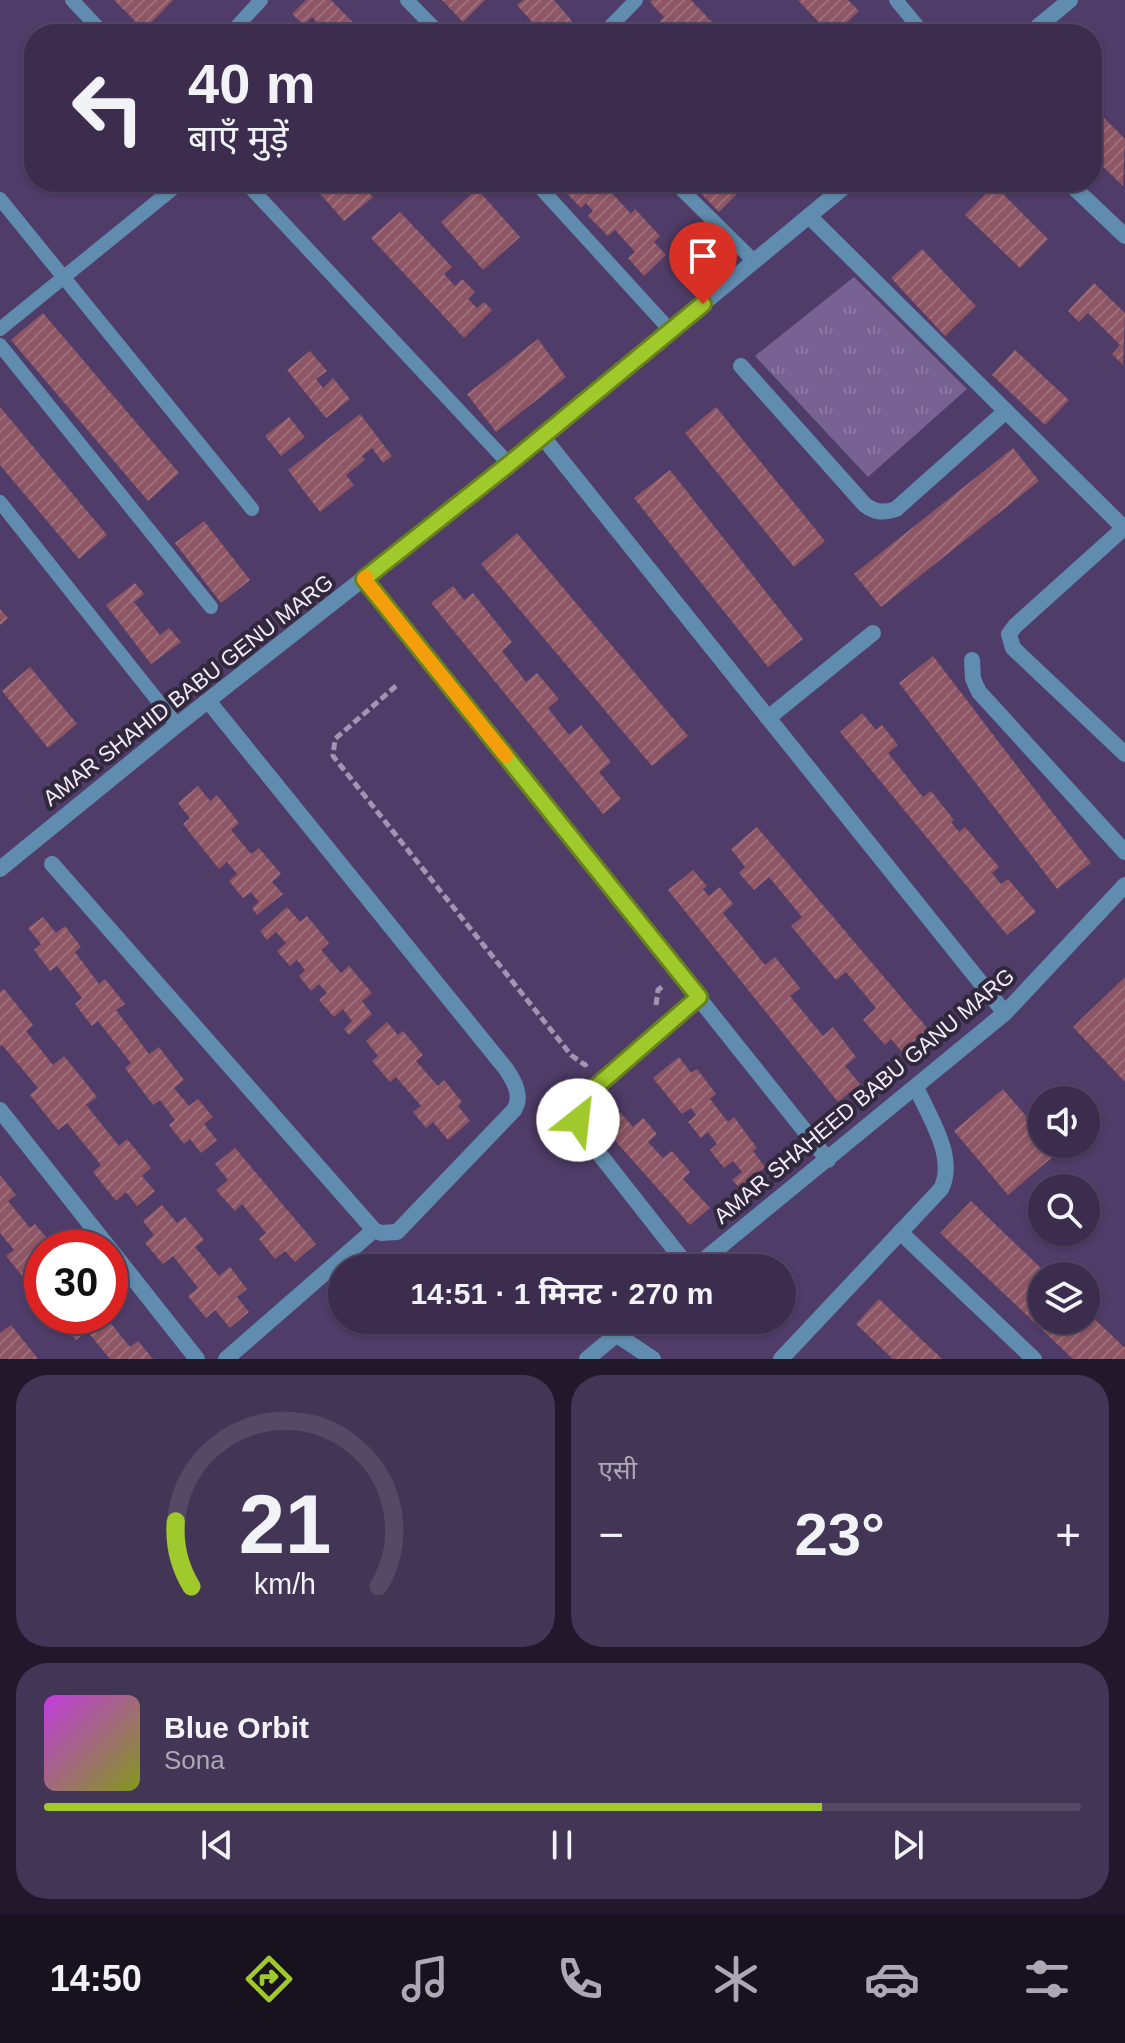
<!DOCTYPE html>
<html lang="hi">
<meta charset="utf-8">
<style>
:root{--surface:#3c2d4e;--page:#433555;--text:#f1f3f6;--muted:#aca8b6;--line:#554966;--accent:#a0c92b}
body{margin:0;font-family:Arial,"Noto Sans Devanagari",sans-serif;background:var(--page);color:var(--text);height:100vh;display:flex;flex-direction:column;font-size:30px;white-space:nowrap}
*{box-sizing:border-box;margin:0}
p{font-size:26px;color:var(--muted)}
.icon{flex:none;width:44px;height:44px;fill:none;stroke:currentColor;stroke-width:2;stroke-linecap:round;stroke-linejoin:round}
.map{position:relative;height:1359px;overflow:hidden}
.side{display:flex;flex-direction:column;gap:16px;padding:16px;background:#21192b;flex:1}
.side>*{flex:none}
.guide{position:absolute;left:24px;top:24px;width:1078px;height:168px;border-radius:32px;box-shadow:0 2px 6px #0004,0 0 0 2px var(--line);background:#3c2d4e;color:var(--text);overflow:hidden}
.controls{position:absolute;left:1028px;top:1086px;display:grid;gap:16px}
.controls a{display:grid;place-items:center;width:72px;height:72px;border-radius:50%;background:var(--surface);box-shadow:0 2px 6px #0004,0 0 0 2px var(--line);font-size:40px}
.speed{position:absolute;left:24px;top:1230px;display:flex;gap:16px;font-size:40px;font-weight:700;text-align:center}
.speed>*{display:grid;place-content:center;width:104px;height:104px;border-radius:50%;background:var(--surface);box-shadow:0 2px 6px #0004,0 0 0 2px var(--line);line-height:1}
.speed .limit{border:12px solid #d22;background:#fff;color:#111}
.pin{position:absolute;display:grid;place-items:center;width:68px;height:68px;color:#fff;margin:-82px -34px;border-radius:50% 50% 50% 0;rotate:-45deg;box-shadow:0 0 8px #0007}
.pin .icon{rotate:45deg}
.me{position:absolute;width:88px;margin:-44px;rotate:29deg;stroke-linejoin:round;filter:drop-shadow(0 0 6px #0008)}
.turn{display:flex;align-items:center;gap:28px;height:168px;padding:0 32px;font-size:36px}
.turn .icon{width:104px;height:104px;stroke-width:2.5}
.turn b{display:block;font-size:56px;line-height:68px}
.big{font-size:60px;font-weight:700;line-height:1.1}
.side .tile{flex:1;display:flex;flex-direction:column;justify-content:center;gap:12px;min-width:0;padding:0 28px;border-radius:32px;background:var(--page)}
.side .dial{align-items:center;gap:0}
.dial svg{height:208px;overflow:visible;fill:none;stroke:var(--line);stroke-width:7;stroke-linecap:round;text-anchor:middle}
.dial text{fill:var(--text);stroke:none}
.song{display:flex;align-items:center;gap:24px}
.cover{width:96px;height:96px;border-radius:12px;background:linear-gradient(135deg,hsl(290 70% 55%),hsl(70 70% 35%))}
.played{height:8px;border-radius:4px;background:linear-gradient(90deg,var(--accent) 75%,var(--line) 75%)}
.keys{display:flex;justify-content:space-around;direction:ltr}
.heat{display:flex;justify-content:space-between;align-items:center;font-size:44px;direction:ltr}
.side .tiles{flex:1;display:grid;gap:16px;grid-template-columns:1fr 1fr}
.tile:last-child{grid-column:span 2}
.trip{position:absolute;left:328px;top:1254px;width:468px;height:80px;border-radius:40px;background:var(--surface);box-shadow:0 2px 6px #0004,0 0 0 2px var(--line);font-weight:700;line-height:80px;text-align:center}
.dock{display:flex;height:128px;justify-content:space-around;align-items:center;background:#18121f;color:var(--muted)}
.dock .icon{width:56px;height:56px}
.dock .selected{color:var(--accent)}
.dock b{font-size:36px;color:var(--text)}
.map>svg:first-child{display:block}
.park{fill:url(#park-tufts)}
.building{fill:url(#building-hatch)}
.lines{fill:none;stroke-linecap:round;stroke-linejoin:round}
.path{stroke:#a295b3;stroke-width:5;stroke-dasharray:8 4;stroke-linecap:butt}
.service{stroke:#608caf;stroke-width:14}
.minor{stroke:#608caf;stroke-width:16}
.tertiary{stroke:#608caf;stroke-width:16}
.route-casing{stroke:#68831c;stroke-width:20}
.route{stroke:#a0c92b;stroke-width:14}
.slow{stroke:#f59e0b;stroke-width:14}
.labels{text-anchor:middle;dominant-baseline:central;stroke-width:8;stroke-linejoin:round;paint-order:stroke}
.street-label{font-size:22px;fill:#f2ecfc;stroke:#31283c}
</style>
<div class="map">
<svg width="1125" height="1359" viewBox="0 0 1125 1359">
<defs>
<pattern id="park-tufts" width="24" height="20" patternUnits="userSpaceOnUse" patternTransform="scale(2)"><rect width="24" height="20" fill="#786294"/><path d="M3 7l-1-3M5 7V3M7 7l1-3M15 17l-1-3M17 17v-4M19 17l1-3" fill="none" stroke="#8c79a4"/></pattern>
<pattern id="building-hatch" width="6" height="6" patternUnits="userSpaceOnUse" patternTransform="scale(2)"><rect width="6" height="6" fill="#8e5664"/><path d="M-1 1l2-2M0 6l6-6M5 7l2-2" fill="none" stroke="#9e6e7b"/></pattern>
</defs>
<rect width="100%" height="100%" fill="#503c68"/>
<polygon class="park" points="854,277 967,389 868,477 755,356"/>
<g class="building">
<polygon points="114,0 173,0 144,30"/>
<polygon points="306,0 331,0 364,34 328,34 312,17 304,25 292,14"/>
<polygon points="442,0 485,0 463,22"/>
<polygon points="523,0 554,0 583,34 543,34 517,5"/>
<polygon points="652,0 691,0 723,34 683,34 681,32 670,34 659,22 664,17 650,2"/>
<polygon points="798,0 848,0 859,11 846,23 856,34 830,34"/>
<polygon points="1095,109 1125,139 1123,186 1092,156 1092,112"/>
<polygon points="310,182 343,182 352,192 361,184 373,197 344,221"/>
<polygon points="556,182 611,182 616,187 611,192 631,214 635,209 660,236 654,242 666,255 644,276 628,258 635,252 615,230 608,236 588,216 593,211 586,203 581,208"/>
<polygon points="690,182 737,182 743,188 719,212"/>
<polygon points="994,185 1048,239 1020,268 965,215"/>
<polygon points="477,189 520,237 483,270 441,222"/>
<polygon points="400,212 452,267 444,274 455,286 462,279 475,292 468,299 477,308 484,302 492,310 464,338 371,238"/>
<polygon points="922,249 976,306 945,336 891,278"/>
<polygon points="1094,283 1125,313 1123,365 1112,354 1120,345 1088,313 1079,322 1068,311"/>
<polygon points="43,313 179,473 148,501 11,340"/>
<polygon points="538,339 566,377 496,432 467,394"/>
<polygon points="1015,350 1069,400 1045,425 992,375"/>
<polygon points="310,351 327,371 316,379 323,388 333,378 350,399 326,418 287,370"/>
<polygon points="0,407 107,535 79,559 0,465"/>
<polygon points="716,407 825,541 794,567 685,433"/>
<polygon points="360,414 392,456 383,463 372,448 362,456 365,460 346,475 354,485 320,512 288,470"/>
<polygon points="289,417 305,437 281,456 265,436"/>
<polygon points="1013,448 1039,481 881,607 854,574"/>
<polygon points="670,470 803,639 768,667 634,498"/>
<polygon points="204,521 250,580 221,603 175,543"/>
<polygon points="517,533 688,736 652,766 481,564"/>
<polygon points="135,583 144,594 134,602 160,635 169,628 181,642 151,664 106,605"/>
<polygon points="453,586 464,600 473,593 512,642 502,651 526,682 537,673 559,699 548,708 569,735 581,725 611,762 599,772 621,799 603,814 431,603"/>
<polygon points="0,609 8,618 0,625"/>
<polygon points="933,656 1091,863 1057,889 899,683"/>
<polygon points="30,667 77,724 48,748 2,691"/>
<polygon points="862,713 876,730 882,725 898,745 888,753 923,797 931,791 954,820 951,822 959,832 965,827 999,867 992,873 1001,884 1008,879 1036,912 1007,935 840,732"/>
<polygon points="198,786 210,801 217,795 239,823 231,830 251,854 259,848 281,874 272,882 283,894 257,915 252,908 259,902 251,892 243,898 229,881 237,874 227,862 219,869 183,824 190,818 178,803"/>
<polygon points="757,827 928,1029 902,1052 891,1039 885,1045 863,1020 876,1008 846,972 836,980 791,926 802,917 769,877 754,890 739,873 745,867 731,849"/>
<polygon points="693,870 707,886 703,889 709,896 720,887 733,904 723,913 765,965 775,957 800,988 790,996 823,1036 833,1027 856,1057 845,1066 860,1084 838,1102 668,890"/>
<polygon points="287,907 300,922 307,916 329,943 321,950 341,973 349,966 372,993 362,1001 372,1014 349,1035 344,1029 352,1021 343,1009 334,1017 319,1000 327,993 319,984 311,991 299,976 305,970 297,960 290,966 277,951 286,943 276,932 267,940 260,931"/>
<polygon points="43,917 56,933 65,926 81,947 75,952 99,984 105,979 125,1004 116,1010 149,1054 159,1047 184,1080 174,1088 189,1106 198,1099 213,1117 204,1124 217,1140 201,1153 190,1139 184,1144 169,1125 175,1120 160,1100 153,1105 125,1068 131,1063 98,1021 92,1026 75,1004 82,998 57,966 50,971 34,950 41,944 28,928"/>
<polygon points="1125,977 1125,1082 1073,1027"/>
<polygon points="4,989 33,1025 26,1031 53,1065 64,1056 97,1097 86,1105 119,1146 127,1139 151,1168 142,1176 155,1191 137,1206 126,1192 116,1201 93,1172 101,1165 67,1123 58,1130 30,1095 38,1088 2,1045 0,1047 0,992"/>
<polygon points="387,1022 398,1035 403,1031 423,1055 416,1061 438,1086 444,1080 462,1102 458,1106 470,1121 448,1140 433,1122 426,1128 413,1112 421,1106 396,1077 390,1082 372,1061 378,1056 366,1041"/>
<polygon points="679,1057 691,1073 697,1069 716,1094 710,1099 728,1122 734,1117 757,1148 753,1151 765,1167 739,1187 732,1180 742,1172 733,1161 724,1168 710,1150 717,1144 708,1132 701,1138 688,1122 696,1115 691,1108 682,1114 653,1078"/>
<polygon points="1003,1089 1042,1135 1042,1144 1050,1144 1057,1153 1008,1195 954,1131"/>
<polygon points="620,1112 633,1127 643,1118 657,1134 648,1142 663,1158 672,1151 690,1172 683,1179 710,1208 690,1225 603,1127"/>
<polygon points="235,1148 316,1244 295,1262 285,1251 275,1259 259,1239 266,1233 242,1204 235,1211 216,1190 228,1180 215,1164"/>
<polygon points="0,1175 16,1195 8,1201 30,1228 35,1224 55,1248 42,1248 42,1279 40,1281 31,1271 23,1277 6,1256 14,1250 0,1233"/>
<polygon points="971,1201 1049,1276 1042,1276 1042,1320 1086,1320 1086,1311 1125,1348 1125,1359 1073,1359 940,1233"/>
<polygon points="162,1205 177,1223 185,1217 204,1240 195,1247 219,1276 230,1267 247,1289 237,1297 249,1312 230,1328 215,1310 206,1318 188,1296 198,1288 173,1256 163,1264 145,1243 154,1235 143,1221"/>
<polygon points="879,1299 942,1359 893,1359 856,1324"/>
<polygon points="110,1307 115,1313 108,1320 130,1347 138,1341 153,1359 110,1359 87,1331 76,1340 56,1316 110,1316"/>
<polygon points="11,1325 38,1359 0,1359 0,1333"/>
</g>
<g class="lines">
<g class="path">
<polyline points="396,686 335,739 333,756 571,1055 585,1065 588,1063"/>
<polyline points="656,1005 658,990 663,986"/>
</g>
<g class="service">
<polyline points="72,0 104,34"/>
<polyline points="407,0 440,34"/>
<polyline points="896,0 924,34"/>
<polyline points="230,34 261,0"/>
<polyline points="603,34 636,0"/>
<polyline points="245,182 509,464"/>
<polyline points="535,182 670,330"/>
<polyline points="674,182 754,261"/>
<polyline points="0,199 252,509"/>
<polyline points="0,329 181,182"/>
<polyline points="0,345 211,607"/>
<polyline points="0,502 177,725"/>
</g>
<g class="minor">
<polyline points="1068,182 1125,236"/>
<polyline points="809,216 1125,529"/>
<path d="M 741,366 L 865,505 C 876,513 884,513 896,509 L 1006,411"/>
<polyline points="542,436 1005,1013"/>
<polyline points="1124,528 1015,626 1009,634 1013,648 1125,754"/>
<polyline points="364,579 828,1160"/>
<polyline points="972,660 973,679 979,692 1125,852"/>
<polyline points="768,718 873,633"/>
<path d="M 52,864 L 374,1230 L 381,1233 L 397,1232 L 514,1110 C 523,1096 514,1081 506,1069 L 209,702"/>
<polyline points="0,1110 109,1248"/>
<polyline points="900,1232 1034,1359"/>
<polyline points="110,1249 197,1359"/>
<path d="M 689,1268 L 586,1137 C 579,1122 575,1114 583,1098 L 699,997"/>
<polyline points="694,1268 1005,1013 1125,885"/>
<polyline points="617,1335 653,1359"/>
<polyline points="226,1359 374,1230"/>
<polyline points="587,1359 634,1320"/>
<path d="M 781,1359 L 941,1189 C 957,1157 929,1117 916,1087"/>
</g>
<g class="tertiary">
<polyline points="1029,34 1070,0"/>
<polyline points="0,869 177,725 509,464 850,182"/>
</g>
</g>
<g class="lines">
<defs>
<polyline id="route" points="578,1120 577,1108 583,1098 699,997 364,579 509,464 703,304"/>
</defs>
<use href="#route" class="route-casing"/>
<use href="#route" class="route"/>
<polyline class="slow" points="366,577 364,579 506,756"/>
</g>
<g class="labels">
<g class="street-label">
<text transform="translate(188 690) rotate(-38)">AMAR SHAHID BABU GENU MARG</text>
<text transform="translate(864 1096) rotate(-40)">AMAR SHAHEED BABU GANU MARG</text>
</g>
</g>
</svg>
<div class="controls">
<a><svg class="icon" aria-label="sound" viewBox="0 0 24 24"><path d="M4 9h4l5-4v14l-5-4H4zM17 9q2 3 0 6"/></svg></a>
<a><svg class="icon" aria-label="search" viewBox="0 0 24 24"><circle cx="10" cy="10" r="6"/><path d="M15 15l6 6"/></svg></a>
<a><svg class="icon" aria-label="layers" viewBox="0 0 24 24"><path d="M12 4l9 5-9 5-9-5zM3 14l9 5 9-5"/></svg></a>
</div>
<div class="speed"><div class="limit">30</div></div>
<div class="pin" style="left:703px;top:304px;background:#d93025"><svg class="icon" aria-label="arrive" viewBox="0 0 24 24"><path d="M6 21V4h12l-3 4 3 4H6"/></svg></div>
<svg class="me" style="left:578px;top:1120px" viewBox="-20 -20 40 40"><circle r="19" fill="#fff"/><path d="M0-13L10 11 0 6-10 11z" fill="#a0c92b"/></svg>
<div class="trip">14:51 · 1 मिनट · 270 m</div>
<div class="guide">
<div class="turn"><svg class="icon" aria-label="left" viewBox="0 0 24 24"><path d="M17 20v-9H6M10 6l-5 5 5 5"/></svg><div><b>40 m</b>बाएँ मुड़ें</div></div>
</div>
</div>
<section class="side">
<div class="tiles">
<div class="tile dial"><svg viewBox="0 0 100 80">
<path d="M14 69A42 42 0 1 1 86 69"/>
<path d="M14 69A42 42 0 0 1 8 44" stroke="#a0c92b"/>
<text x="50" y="56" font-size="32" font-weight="700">21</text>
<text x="50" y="72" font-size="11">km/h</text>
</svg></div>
<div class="tile"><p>एसी</p>
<div class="heat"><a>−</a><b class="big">23°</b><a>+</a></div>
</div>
<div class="tile">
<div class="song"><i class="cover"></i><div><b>Blue Orbit</b><p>Sona</p></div></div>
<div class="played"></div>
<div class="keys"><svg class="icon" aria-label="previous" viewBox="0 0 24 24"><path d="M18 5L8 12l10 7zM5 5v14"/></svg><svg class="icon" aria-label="pause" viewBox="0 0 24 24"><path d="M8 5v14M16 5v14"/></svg><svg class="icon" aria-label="next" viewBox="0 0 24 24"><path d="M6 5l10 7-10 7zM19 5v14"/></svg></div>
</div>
</div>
</section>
<nav class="dock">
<b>14:50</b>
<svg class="icon selected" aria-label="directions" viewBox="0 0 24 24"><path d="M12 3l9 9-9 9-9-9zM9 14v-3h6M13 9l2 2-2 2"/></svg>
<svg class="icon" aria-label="music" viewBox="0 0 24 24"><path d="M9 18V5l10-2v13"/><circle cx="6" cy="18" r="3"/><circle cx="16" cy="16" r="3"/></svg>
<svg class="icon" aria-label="phone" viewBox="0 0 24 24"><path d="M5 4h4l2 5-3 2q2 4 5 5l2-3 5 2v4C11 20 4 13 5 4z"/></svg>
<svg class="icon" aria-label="climate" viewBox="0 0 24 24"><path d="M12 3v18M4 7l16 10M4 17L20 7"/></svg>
<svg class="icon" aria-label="car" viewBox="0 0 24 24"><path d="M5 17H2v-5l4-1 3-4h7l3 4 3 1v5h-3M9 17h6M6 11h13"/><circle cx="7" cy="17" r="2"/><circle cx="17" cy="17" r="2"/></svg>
<svg class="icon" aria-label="filters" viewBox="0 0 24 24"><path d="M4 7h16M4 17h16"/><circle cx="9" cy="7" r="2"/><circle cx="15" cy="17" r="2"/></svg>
</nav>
